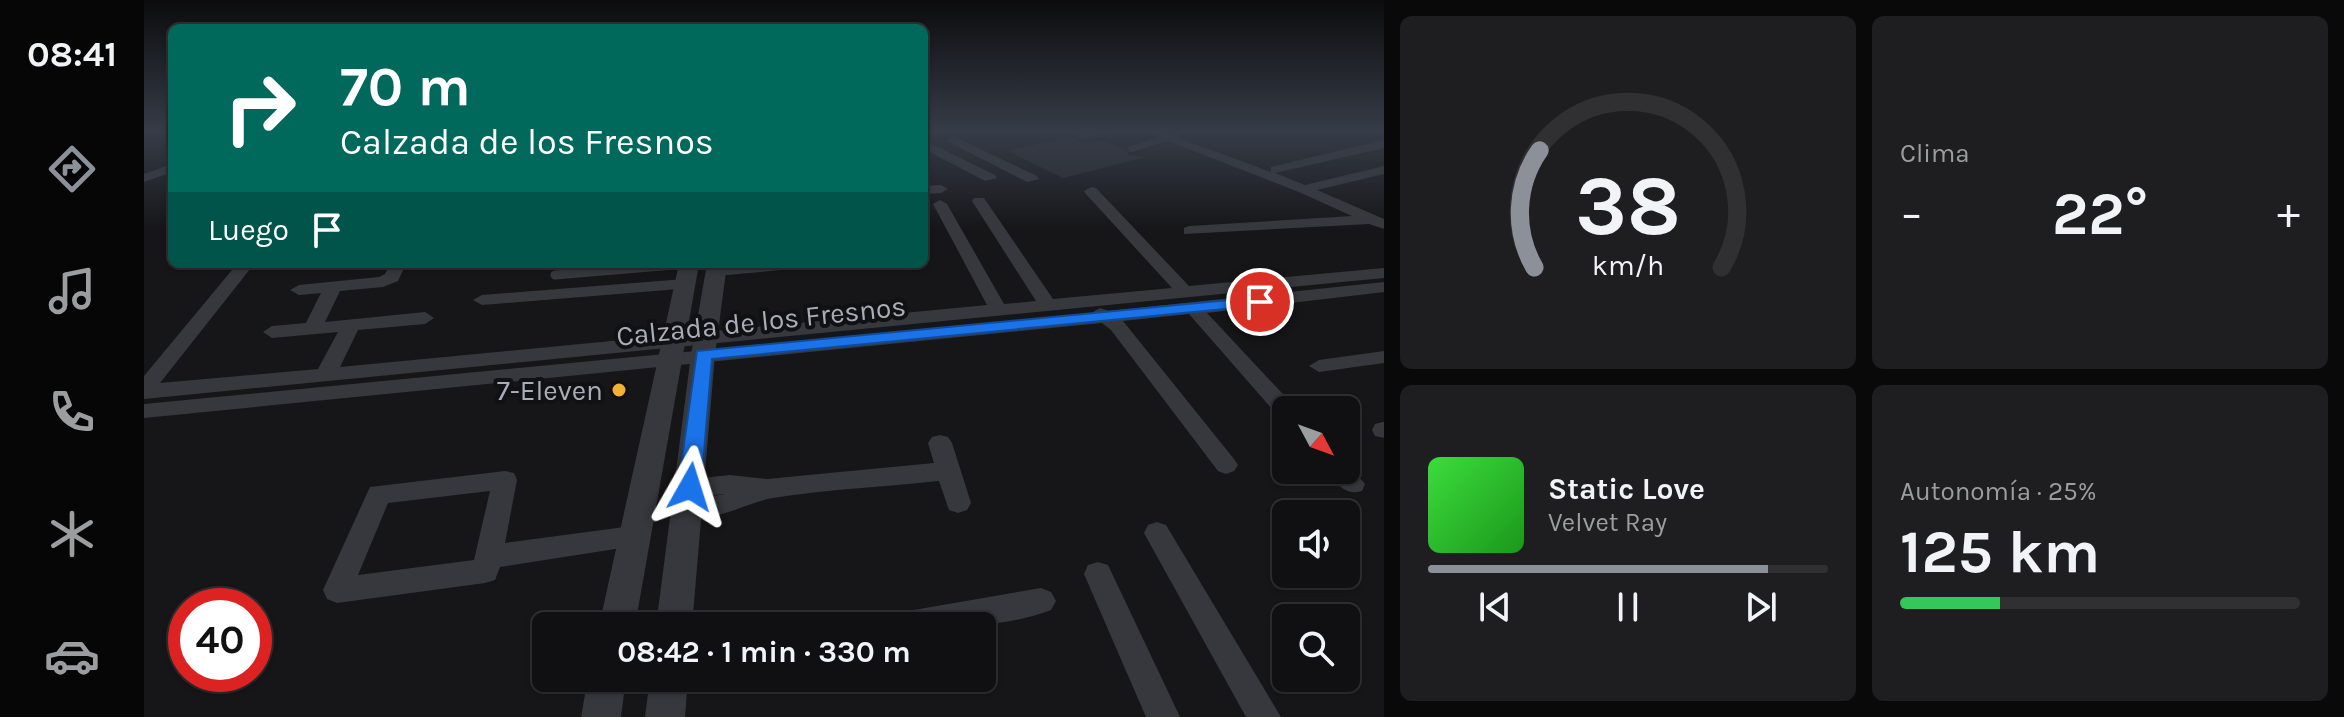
<!DOCTYPE html>
<html lang="es">
<meta charset="utf-8">
<style>
:root{--surface:#101012;--page:#1e1e20;--text:#f1f3f6;--muted:#9c9d9f;--line:#303032;--accent:#8c9099}
body{margin:0;font-family:Karla,sans-serif;background:var(--page);color:var(--text);height:100vh;display:flex;flex-direction:column;font-size:30px;white-space:nowrap}
*{box-sizing:border-box;margin:0}
p{font-size:26px;color:var(--muted)}
.icon{flex:none;width:44px;height:44px;fill:none;stroke:currentColor;stroke-width:2;stroke-linecap:round;stroke-linejoin:round}
.map{position:relative;flex:1;overflow:hidden}
.details{display:flex;flex-direction:column;gap:16px;padding:16px;background:#09090a;width:960px}
.details>*{flex:none}
.banner{position:absolute;left:24px;top:24px;width:760px;height:244px;border-radius:12px;box-shadow:0 2px 6px #0004,0 0 0 2px var(--line);background:#00695c;color:#fff;overflow:hidden}
.needle{width:52px;rotate:131deg}
.controls{position:absolute;left:1128px;top:396px;display:grid;gap:16px}
.controls a{display:grid;place-items:center;width:88px;height:88px;border-radius:12px;background:var(--surface);box-shadow:0 2px 6px #0004,0 0 0 2px var(--line);font-size:40px}
.speed{position:absolute;left:24px;top:588px;display:flex;gap:16px;font-size:40px;font-weight:700;text-align:center}
.speed>*{display:grid;place-content:center;width:104px;height:104px;border-radius:50%;background:var(--surface);box-shadow:0 2px 6px #0004,0 0 0 2px var(--line);line-height:1}
.speed .limit{border:12px solid #d22;background:#fff;color:#111}
.pin{position:absolute;display:grid;place-items:center;width:68px;height:68px;color:#fff;margin:-34px;border:4px solid #fff;border-radius:50%;box-shadow:0 2px 8px #0007}
.me{position:absolute;width:88px;margin:-44px;rotate:6deg;stroke-linejoin:round;filter:drop-shadow(0 0 6px #0008)}
.turn{display:flex;align-items:center;gap:28px;height:168px;padding:0 40px;font-size:36px}
.turn .icon{width:104px;height:104px;stroke-width:2.5}
.turn b{display:block;font-size:56px;line-height:68px}
.then{display:flex;align-items:center;height:76px;padding:0 40px;background:#0003;gap:16px;font-size:30px}
.big{font-size:60px;font-weight:700;line-height:1.1}
.details .tile{flex:1;display:flex;flex-direction:column;justify-content:center;gap:12px;min-width:0;padding:0 28px;border-radius:12px;background:var(--page)}
.details .dial{align-items:center;gap:0}
.dial svg{height:208px;overflow:visible;fill:none;stroke:var(--line);stroke-width:7;stroke-linecap:round;text-anchor:middle}
.dial text{fill:var(--text);stroke:none}
.song{display:flex;align-items:center;gap:24px}
.cover{width:96px;height:96px;border-radius:12px;background:linear-gradient(135deg,hsl(120 70% 55%),hsl(120 70% 35%))}
.played{height:8px;border-radius:4px;background:linear-gradient(90deg,var(--accent) 85%,var(--line) 85%)}
.keys{display:flex;justify-content:space-around;direction:ltr}
.heat{display:flex;justify-content:space-between;align-items:center;font-size:44px;direction:ltr}
.charge{height:12px;border-radius:6px;background:linear-gradient(90deg,#34c759 25%,var(--line) 0)}
.details .tiles{flex:1;display:grid;gap:16px;grid-template-columns:repeat(2,1fr)}
.trip{position:absolute;left:388px;top:612px;width:464px;height:80px;border-radius:12px;background:var(--surface);box-shadow:0 2px 6px #0004,0 0 0 2px var(--line);font-weight:700;line-height:80px;text-align:center}
main{display:flex;flex:1;min-height:0}
.tabs{display:flex;flex-direction:column;width:144px;justify-content:space-around;align-items:center;background:#060607;color:var(--muted)}
.tabs .icon{width:56px;height:56px}
.tabs .active{color:var(--accent)}
.tabs b{font-size:36px;color:var(--text)}
.map>svg:first-child{display:block}
.building{fill:#29292c}
.lines{fill:none;stroke-linecap:round;stroke-linejoin:round}
.service-far1{stroke:#37383d;stroke-width:6}
.service{stroke:#37383d;stroke-width:9}
.minor{fill:#37383d;fill-rule:evenodd}
.tertiary{fill:#37383d;fill-rule:evenodd}
.route{fill:#1a73e8;stroke:#114b97;stroke-width:2}
.poi-dot{fill:#f2b134;stroke:#111113;stroke-width:3}
.labels{text-anchor:middle;dominant-baseline:central;stroke-width:8;stroke-linejoin:round;paint-order:stroke}
.street-label{font-size:28px;fill:#a8adb8;stroke:#111113}
.poi-label{font-size:28px;fill:#a8adb8;stroke:#111113;text-anchor:end}
</style>
<main>
<nav class="tabs">
<b>08:41</b>
<svg class="icon active" aria-label="directions" viewBox="0 0 24 24"><path d="M12 3l9 9-9 9-9-9zM9 14v-3h6M13 9l2 2-2 2"/></svg>
<svg class="icon" aria-label="music" viewBox="0 0 24 24"><path d="M9 18V5l10-2v13"/><circle cx="6" cy="18" r="3"/><circle cx="16" cy="16" r="3"/></svg>
<svg class="icon" aria-label="phone" viewBox="0 0 24 24"><path d="M5 4h4l2 5-3 2q2 4 5 5l2-3 5 2v4C11 20 4 13 5 4z"/></svg>
<svg class="icon" aria-label="climate" viewBox="0 0 24 24"><path d="M12 3v18M4 7l16 10M4 17L20 7"/></svg>
<svg class="icon" aria-label="car" viewBox="0 0 24 24"><path d="M5 17H2v-5l4-1 3-4h7l3 4 3 1v5h-3M9 17h6M6 11h13"/><circle cx="7" cy="17" r="2"/><circle cx="17" cy="17" r="2"/></svg>
</nav>
<div class="map">
<svg width="1240" height="717" viewBox="0 0 1240 717">
<rect width="100%" height="100%" fill="#161618"/>
<polygon class="building" points="925,137 941,143 957,140 981,149 985,155 1002,157 919,178 864,151"/>
<g class="lines">
<g class="service-far1">
<polyline points="937,136 967,130"/>
<polyline points="987,149 1033,135"/>
</g>
<polyline class="service" points="411,275 542,264"/>
<g class="minor">
<polygon points="996,130 1012,130 1127,172 1127,167 1240,140 1240,148 1131,173 1161,185 1240,166 1240,174 1173,190 1240,219 1240,229 1225,224 1040,234 1040,228 1045,226 1208,216 1155,192"/>
<polygon points="809,136 893,176 895,179 883,182 805,142 803,140"/>
<polygon points="780,140 851,175 853,178 841,181 780,149"/>
<polygon points="28,164 28,172 0,182 0,174"/>
<polygon points="780,186 797,185 804,189 797,193 780,194"/>
<polygon points="947,187 952,188 1045,286 1240,268 1240,278 0,399 0,376 93,264 110,264 16,383 174,369 194,332 128,338 119,332 128,326 162,323 177,293 155,295 146,290 155,285 235,277 241,274 246,264 262,264 254,281 239,287 196,291 181,322 281,312 290,318 281,324 214,330 196,367 843,305 789,204 796,200 803,204 860,304 892,301 828,201 830,198 840,198 909,299 1028,288 942,194 940,191"/>
<polygon points="594,264 657,264 649,269 572,276 564,271 572,266"/>
<polygon points="541,279 547,280 550,284 547,288 338,305 329,300 338,295"/>
<polygon points="1240,282 1240,292 1063,313 1150,406 1152,410 1142,410 1142,418 1134,416 1045,314 979,321 1090,459 1094,465 1090,471 1082,474 1074,471 967,330 958,323 0,418 0,404 947,313 956,308 965,311"/>
<polygon points="1240,351 1240,363 1175,372 1165,366 1175,360"/>
<polygon points="1239,422 1240,422 1240,438 1231,436 1228,430 1231,424"/>
<path d="M 796,435 L 804,437 L 808,443 L 827,503 L 823,510 L 814,513 L 805,510 L 795,481 C 740,487 683,489 629,498 C 599,503 568,526 534,515 L 530,508 L 534,501 L 582,494 L 546,497 L 537,494 L 534,487 L 537,480 L 586,475 L 623,479 L 790,463 L 784,443 L 788,437 Z"/>
<path d="M 1202,463 L 1221,484 L 1218,491 C 1201,496 1192,484 1184,470 L 1202,470 Z"/>
<path d="M 361,471 L 370,473 L 373,480 L 361,543 L 488,526 L 497,529 L 501,537 L 497,545 L 356,567 L 351,580 L 341,583 L 193,603 L 183,599 L 179,590 L 226,487 ZM 346,491 L 330,560 L 214,575 L 244,503 Z"/>
<polygon points="1013,522 1022,525 1137,717 1102,717 1000,533 1004,525"/>
<polygon points="954,562 964,565 1036,717 1002,717 940,574 944,565"/>
<path d="M 897,588 L 907,592 L 912,601 L 907,610 C 855,630 798,626 743,626 L 747,616 L 758,612 Z"/>
</g>
<g class="tertiary">
<polygon points="535,264 555,264 491,626 455,626"/>
<polygon points="563,264 583,264 571,355 548,626 512,626 547,355"/>
<polygon points="444,678 482,678 477,717 437,717"/>
<polygon points="506,678 544,678 541,717 501,717"/>
</g>
</g>
<linearGradient id="sky" x2="0" y2="1"><stop stop-color="#0c0c0d"/><stop offset="0.57" stop-color="#363c48"/><stop offset="1" stop-color="#363c48" stop-opacity="0"/></linearGradient>
<rect width="1240" height="230" fill="url(#sky)"/>
<polygon class="route" points="1116,297 1122,298 1122,305 568,359 557,487 554,493 546,496 538,493 534,487 553,351"/>
<circle class="poi-dot" cx="475" cy="390" r="8"/>
<g class="labels">
<g class="street-label">
<text transform="translate(617 321) rotate(-6)">Calzada de los Fresnos</text>
</g>
<g class="poi-label">
<text x="459" y="390">7-Eleven</text>
</g>
</g>
</svg>
<div class="controls">
<a><svg class="needle" viewBox="-14 -14 28 28"><path d="M0-13l5 13h-10z" fill="#e53935"/><path d="M0 13l5-13h-10z" fill="#9c9d9f"/></svg></a>
<a><svg class="icon" aria-label="sound" viewBox="0 0 24 24"><path d="M4 9h4l5-4v14l-5-4H4zM17 9q2 3 0 6"/></svg></a>
<a><svg class="icon" aria-label="search" viewBox="0 0 24 24"><circle cx="10" cy="10" r="6"/><path d="M15 15l6 6"/></svg></a>
</div>
<div class="speed"><div class="limit">40</div></div>
<div class="pin" style="left:1116px;top:302px;background:#d93025"><svg class="icon" aria-label="arrive" viewBox="0 0 24 24"><path d="M6 21V4h12l-3 4 3 4H6"/></svg></div>
<svg class="me" style="left:546px;top:487px" viewBox="-20 -20 40 40"><path d="M0-17L14 15 0 8-14 15z" fill="#1a73e8" stroke="#fff" stroke-width="4"/></svg>
<div class="trip">08:42 · 1 min · 330 m</div>
<div class="banner">
<div class="turn"><svg class="icon" aria-label="right" viewBox="0 0 24 24"><path d="M7 20v-9h11M14 6l5 5-5 5"/></svg><div><b>70 m</b>Calzada de los Fresnos</div></div>
<div class="then">Luego<svg class="icon" aria-label="arrive" viewBox="0 0 24 24"><path d="M6 21V4h12l-3 4 3 4H6"/></svg></div>
</div>
</div>
<section class="details">
<div class="tiles">
<div class="tile dial"><svg viewBox="0 0 100 80">
<path d="M14 69A42 42 0 1 1 86 69"/>
<path d="M14 69A42 42 0 0 1 16 24" stroke="#8c9099"/>
<text x="50" y="56" font-size="32" font-weight="700">38</text>
<text x="50" y="72" font-size="11">km/h</text>
</svg></div>
<div class="tile"><p>Clima</p>
<div class="heat"><a>−</a><b class="big">22°</b><a>+</a></div>
</div>
<div class="tile">
<div class="song"><i class="cover"></i><div><b>Static Love</b><p>Velvet Ray</p></div></div>
<div class="played"></div>
<div class="keys"><svg class="icon" aria-label="previous" viewBox="0 0 24 24"><path d="M18 5L8 12l10 7zM5 5v14"/></svg><svg class="icon" aria-label="pause" viewBox="0 0 24 24"><path d="M8 5v14M16 5v14"/></svg><svg class="icon" aria-label="next" viewBox="0 0 24 24"><path d="M6 5l10 7-10 7zM19 5v14"/></svg></div>
</div>
<div class="tile"><p>Autonomía · 25%</p><b class="big">125 km</b><div class="charge"></div></div>
</div>
</section>
</main>
